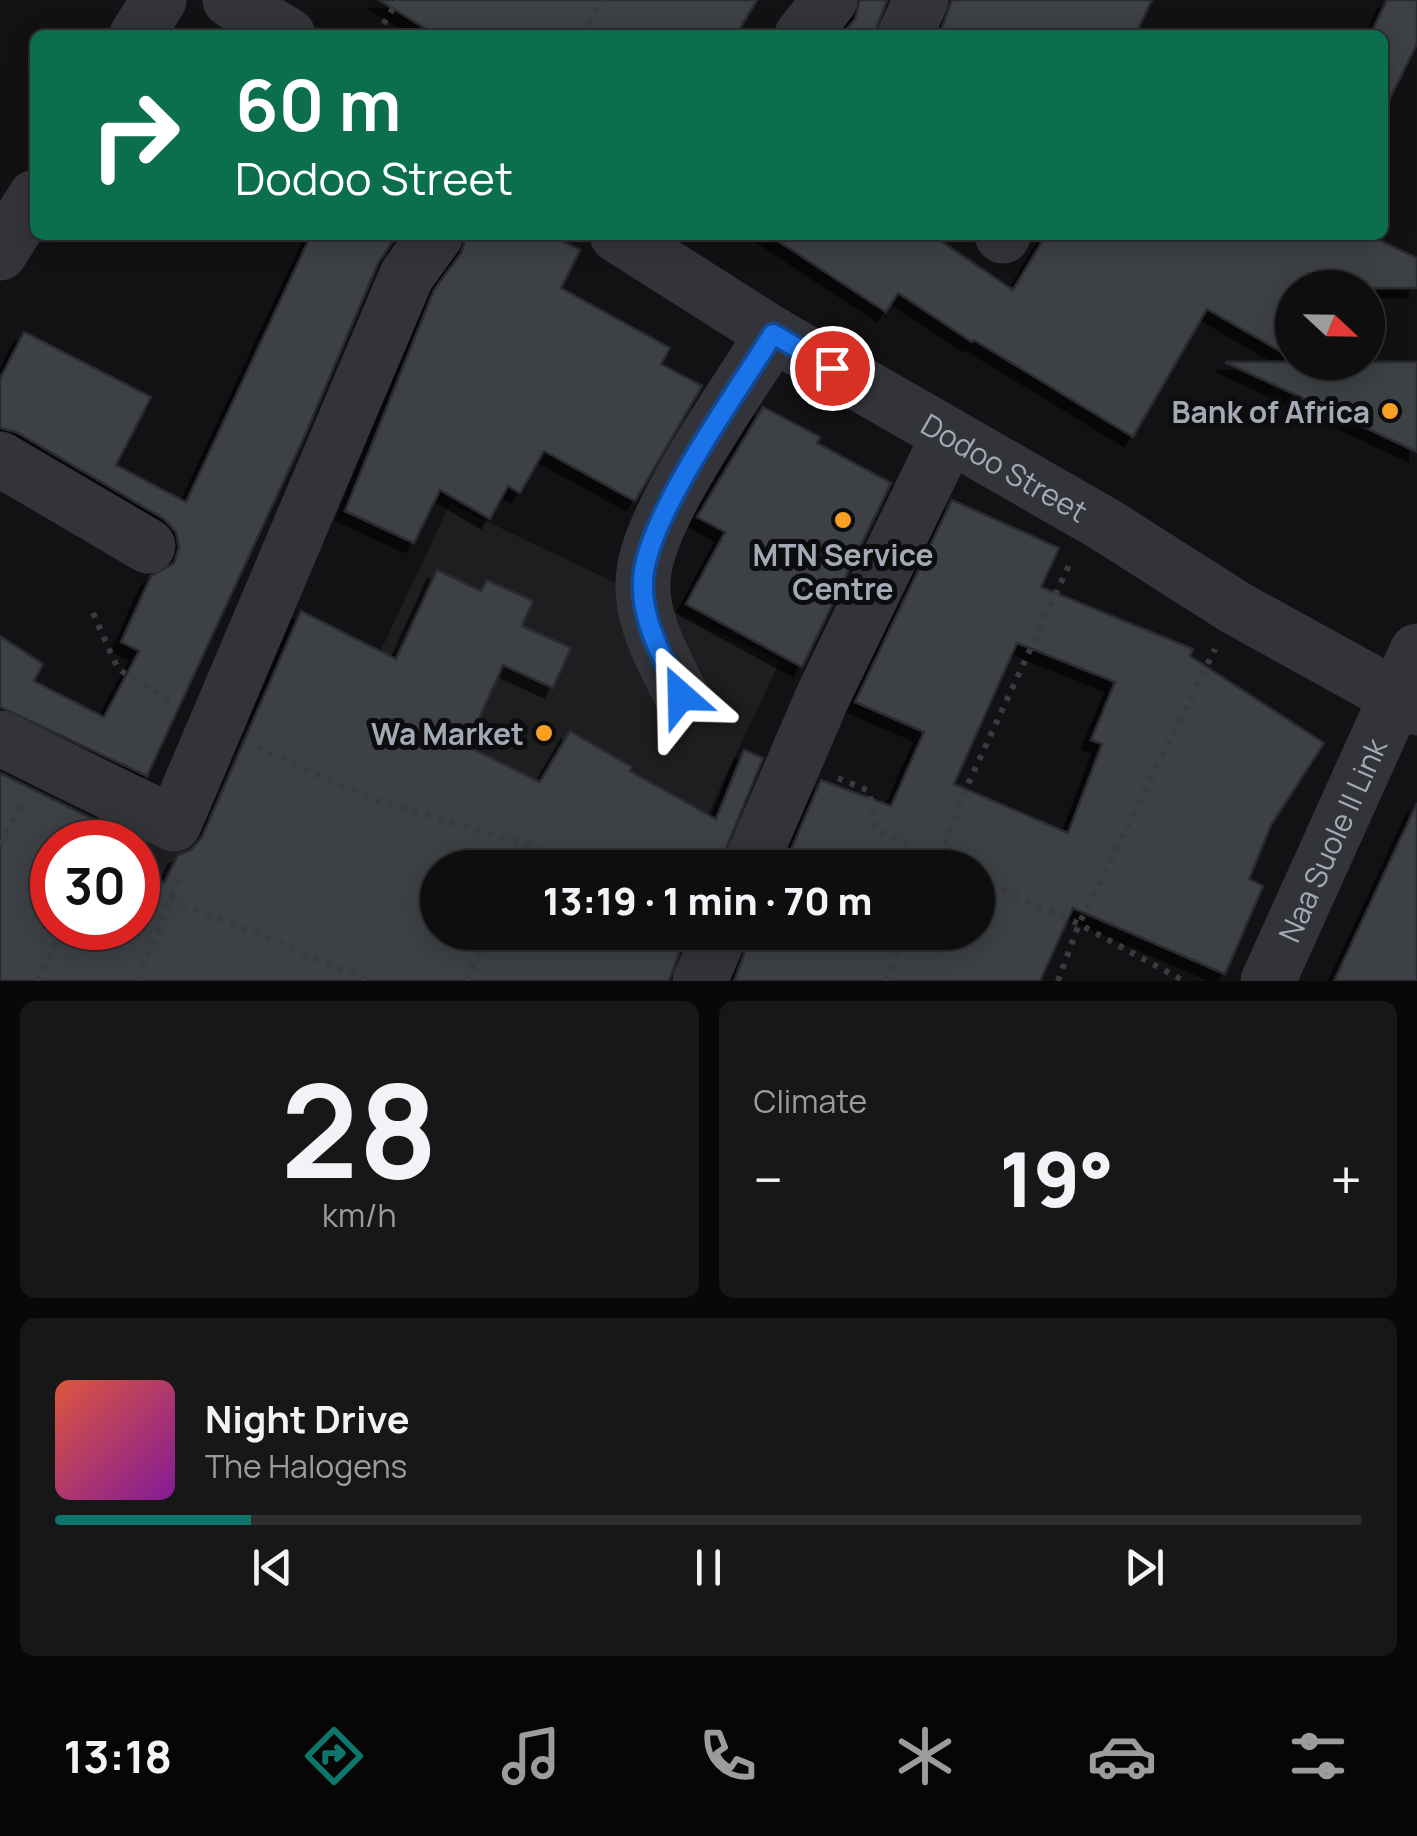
<!DOCTYPE html>
<meta charset="utf-8">
<style>
:root{--surface:#0e0e0f;--page:#171718;--text:#f1f3f6;--muted:#9b9c9e;--line:#2e2e2f;--accent:#0f766e}
body{margin:0;font-family:Manrope,sans-serif;background:var(--page);color:var(--text);height:100vh;display:flex;flex-direction:column;font-size:38px;white-space:nowrap}
*{box-sizing:border-box;margin:0}
p{font-size:32px;color:var(--muted)}
.icon{flex:none;width:55px;height:55px;fill:none;stroke:currentColor;stroke-width:2;stroke-linecap:round;stroke-linejoin:round}
.map{position:relative;height:981px;overflow:hidden}
.side{display:flex;flex-direction:column;gap:20px;padding:20px;background:#080808;flex:1}
.side>*{flex:none}
.hud{position:absolute;left:30px;top:30px;width:1358px;height:210px;border-radius:15px;box-shadow:0 5px 25px #0003,0 0 0 2px var(--line);background:#0b6e4f;color:#fff;overflow:hidden}
.needle{width:65px;rotate:112deg}
.buttons{position:absolute;left:1275px;top:270px;display:grid;gap:20px}
.buttons a{display:grid;place-items:center;width:110px;height:110px;border-radius:50%;background:var(--surface);box-shadow:0 5px 25px #0003,0 0 0 2px var(--line);font-size:50px}
.speed{position:absolute;left:30px;top:820px;display:flex;gap:20px;font-size:50px;font-weight:700;text-align:center}
.speed>*{display:grid;place-content:center;width:130px;height:130px;border-radius:50%;background:var(--surface);box-shadow:0 5px 25px #0003,0 0 0 2px var(--line);line-height:1}
.speed .limit{border:15px solid #d22;background:#fff;color:#111}
.pin{position:absolute;display:grid;place-items:center;width:85px;height:85px;color:#fff;margin:-42px;border:5px solid #fff;border-radius:50%;box-shadow:0 2px 10px #0007}
.me{position:absolute;width:110px;margin:-55px;rotate:335deg;stroke-linejoin:round;filter:drop-shadow(0 0 8px #0008)}
.turn{display:flex;align-items:center;gap:35px;height:210px;padding:0 40px;font-size:45px}
.turn .icon{width:130px;height:130px;stroke-width:2.5}
.turn b{display:block;font-size:70px;line-height:85px}
.big{font-size:75px;font-weight:800;line-height:1.1}
.side .tile{flex:1;display:flex;flex-direction:column;justify-content:center;gap:15px;min-width:0;padding:0 35px;border-radius:15px;background:var(--page)}
.side .dial{align-items:center;gap:0}
.dial b{font-size:130px;line-height:1}
.song{display:flex;align-items:center;gap:30px}
.cover{width:120px;height:120px;border-radius:15px;background:linear-gradient(135deg,hsl(10 70% 55%),hsl(290 70% 35%))}
.played{height:10px;border-radius:5px;background:linear-gradient(90deg,var(--accent) 15%,var(--line) 15%)}
.keys{display:flex;justify-content:space-around;direction:ltr}
.heat{display:flex;justify-content:space-between;align-items:center;font-size:55px;direction:ltr}
.side .tiles{flex:1;display:grid;gap:20px;grid-template-columns:1fr 1fr}
.tile:last-child{grid-column:span 2}
.trip{position:absolute;left:420px;top:850px;width:575px;height:100px;border-radius:50px;background:var(--surface);box-shadow:0 5px 25px #0003,0 0 0 2px var(--line);font-weight:800;line-height:100px;text-align:center}
.dock{display:flex;height:160px;justify-content:space-around;align-items:center;background:#060606;color:var(--muted)}
.dock .icon{width:70px;height:70px}
.dock .current{color:var(--accent)}
.dock b{font-size:45px;color:var(--text)}
.map>svg:first-child{display:block}
.built{fill:#1e1e21}
.building{fill:#3e4044;stroke:#2c2c30;stroke-width:2.5;fill-rule:evenodd;filter:url(#shadow)}
.lines{fill:none;stroke-linecap:round;stroke-linejoin:round}
.path{stroke:#393b40;stroke-width:6;stroke-dasharray:5 8;stroke-linecap:butt}
.minor{stroke:#333439;stroke-width:55}
.route-casing{stroke:#114b97;stroke-width:25}
.route{stroke:#1a73e8;stroke-width:18}
.poi-dot{fill:#f99f24;stroke:#0d0d0f;stroke-width:4}
.labels{text-anchor:middle;dominant-baseline:central;stroke-width:10;stroke-linejoin:round;paint-order:stroke}
.poi-label{font-size:30px;font-weight:bold;fill:#a3aab5;stroke:#0d0d0f;text-anchor:end}
.street-label{font-size:30px;fill:#a3aab5;stroke:#0d0d0f}
</style>
<div class="map">
<svg width="1417" height="981" viewBox="0 0 1417 981">
<defs>
<filter id="shadow"><feDropShadow dx="-9" dy="9" stdDeviation="0" flood-color="#0009"/></filter>
</defs>
<rect width="100%" height="100%" fill="#121214"/>
<polygon class="built" points="450,504 780,661 683,867 438,868 0,981 0,805 80,842 52,842 52,928 138,928 138,847 205,704 328,762"/>
<g class="building">
<polygon points="379,0 757,0 736,35 436,35"/>
<polygon points="860,0 887,0 874,35 842,35 855,19"/>
<polygon points="952,0 1152,0 1135,35 939,35"/>
<polygon points="1387,0 1417,0 1417,44 1382,114 1382,35 1370,35"/>
<polygon points="311,235 397,235 378,263 305,435 147,776 0,707 0,636 43,664 34,681 104,717 139,651 121,642 151,576 174,563 179,547 176,532 164,519 16,432 0,428 0,379 24,332 151,397 116,465 186,502"/>
<polygon points="467,235 550,235 580,250 561,288 670,348 661,364 702,386 635,501 544,451 520,493 508,486 490,519 440,490 414,543 345,511 434,290 461,253"/>
<polygon points="769,235 932,235 1013,290 1046,235 1368,235 1417,258 1417,288 1292,288 1292,358 1207,309 1133,437 974,340 972,342 898,293 886,312"/>
<polygon points="1225,362 1417,362 1417,452 1313,403"/>
<polygon points="763,407 820,437 817,443 891,483 802,667 686,604 725,532 697,517"/>
<path d="M 952,500 L 1059,548 L 1041,587 L 1193,649 L 1190,656 L 1324,743 L 1271,825 L 1249,879 L 1263,886 L 1225,974 L 1073,908 L 1040,981 L 734,981 L 752,932 L 978,932 L 978,868 L 783,868 L 821,780 L 891,806 L 924,732 L 855,702 ZM 1017,643 L 1115,682 L 1091,740 L 1102,744 L 1068,833 L 954,784 Z"/>
<polygon points="437,570 481,591 487,580 533,601 522,626 571,648 553,688 503,665 467,746 540,782 570,731 632,767 630,771 716,819 744,750 763,758 718,868 438,868 438,932 687,932 669,981 0,981 0,773 121,833 116,842 52,842 52,928 138,928 138,871 164,883 178,855 191,850 202,837 301,611 396,659"/>
<polygon points="1417,803 1417,981 1334,981"/>
</g>
<g class="lines">
<g class="path">
<polyline points="377,35 398,0"/>
<polyline points="582,35 602,0"/>
<polyline points="93,613 118,669 172,702"/>
<polyline points="257,747 369,798 528,845 578,868"/>
<polyline points="838,778 869,791 875,829 952,868"/>
<polyline points="0,845 23,801"/>
<polyline points="517,868 528,845"/>
<polyline points="935,868 969,782 1070,563"/>
<polyline points="978,879 1079,924 1184,981"/>
<polyline points="170,898 370,981"/>
<polyline points="37,981 64,928"/>
<polyline points="138,981 181,874"/>
<polyline points="467,981 488,932"/>
<polyline points="885,981 909,932"/>
<polyline points="1058,981 1079,924 1215,649"/>
</g>
<g class="minor">
<polyline points="230,0 288,35"/>
<polyline points="137,35 159,0"/>
<polyline points="802,35 830,0"/>
<polyline points="905,35 921,0"/>
<path id="s1" d="M 617,235 L 773,334 L 1104,524 L 1236,608 L 1417,708"/>
<polyline points="1002,235 1003,236"/>
<polyline points="0,253 35,197"/>
<polyline points="0,459 148,546"/>
<path d="M 681,695 C 663,658 637,615 644,571 C 653,508 738,391 773,334"/>
<polyline points="0,738 174,824 407,275 436,235"/>
<polyline points="749,868 823,696 949,435"/>
<polyline points="700,981 721,932"/>
<path id="s2" d="M 1268,981 L 1417,651"/>
</g>
</g>
<g class="lines">
<defs>
<path id="route" d="M 681,696 C 663,658 637,615 644,571 C 654,507 737,392 773,334 L 832,368"/>
</defs>
<use href="#route" class="route-casing"/>
<use href="#route" class="route"/>
</g>
<g class="poi-dot">
<circle cx="1390" cy="411" r="10"/>
<circle cx="843" cy="520" r="10"/>
<circle cx="544" cy="733" r="10"/>
</g>
<g class="labels">
<g class="poi-label">
<text x="1370" y="411">Bank of Africa</text>
<text x="843" y="554" text-anchor="middle">MTN Service<tspan x="843" dy="34">Centre</tspan></text>
<text x="524" y="733">Wa Market</text>
</g>
<g class="street-label">
<text stroke="none"><textPath href="#s1" startOffset="452">Dodoo Street</textPath></text>
<text stroke="none"><textPath href="#s2" startOffset="155">Naa Suole II Link</textPath></text>
</g>
</g>
</svg>
<div class="buttons">
<a><svg class="needle" viewBox="-14 -14 28 28"><path d="M0-13l5 13h-10z" fill="#e53935"/><path d="M0 13l5-13h-10z" fill="#9b9c9e"/></svg></a>
</div>
<div class="speed"><div class="limit">30</div></div>
<div class="pin" style="left:832px;top:368px;background:#d93025"><svg class="icon" aria-label="arrive" viewBox="0 0 24 24"><path d="M6 21V4h12l-3 4 3 4H6"/></svg></div>
<svg class="me" style="left:681px;top:696px" viewBox="-20 -20 40 40"><path d="M0-17L14 15 0 8-14 15z" fill="#1a73e8" stroke="#fff" stroke-width="4"/></svg>
<div class="trip">13:19 · 1 min · 70 m</div>
<div class="hud">
<div class="turn"><svg class="icon" aria-label="right" viewBox="0 0 24 24"><path d="M7 20v-9h11M14 6l5 5-5 5"/></svg><div><b>60 m</b>Dodoo Street</div></div>
</div>
</div>
<section class="side">
<div class="tiles">
<div class="tile dial"><b>28</b><p>km/h</p></div>
<div class="tile"><p>Climate</p>
<div class="heat"><a>−</a><b class="big">19°</b><a>+</a></div>
</div>
<div class="tile">
<div class="song"><i class="cover"></i><div><b>Night Drive</b><p>The Halogens</p></div></div>
<div class="played"></div>
<div class="keys"><svg class="icon" aria-label="previous" viewBox="0 0 24 24"><path d="M18 5L8 12l10 7zM5 5v14"/></svg><svg class="icon" aria-label="pause" viewBox="0 0 24 24"><path d="M8 5v14M16 5v14"/></svg><svg class="icon" aria-label="next" viewBox="0 0 24 24"><path d="M6 5l10 7-10 7zM19 5v14"/></svg></div>
</div>
</div>
</section>
<nav class="dock">
<b>13:18</b>
<svg class="icon current" aria-label="directions" viewBox="0 0 24 24"><path d="M12 3l9 9-9 9-9-9zM9 14v-3h6M13 9l2 2-2 2"/></svg>
<svg class="icon" aria-label="music" viewBox="0 0 24 24"><path d="M9 18V5l10-2v13"/><circle cx="6" cy="18" r="3"/><circle cx="16" cy="16" r="3"/></svg>
<svg class="icon" aria-label="phone" viewBox="0 0 24 24"><path d="M5 4h4l2 5-3 2q2 4 5 5l2-3 5 2v4C11 20 4 13 5 4z"/></svg>
<svg class="icon" aria-label="climate" viewBox="0 0 24 24"><path d="M12 3v18M4 7l16 10M4 17L20 7"/></svg>
<svg class="icon" aria-label="car" viewBox="0 0 24 24"><path d="M5 17H2v-5l4-1 3-4h7l3 4 3 1v5h-3M9 17h6M6 11h13"/><circle cx="7" cy="17" r="2"/><circle cx="17" cy="17" r="2"/></svg>
<svg class="icon" aria-label="filters" viewBox="0 0 24 24"><path d="M4 7h16M4 17h16"/><circle cx="9" cy="7" r="2"/><circle cx="15" cy="17" r="2"/></svg>
</nav>
